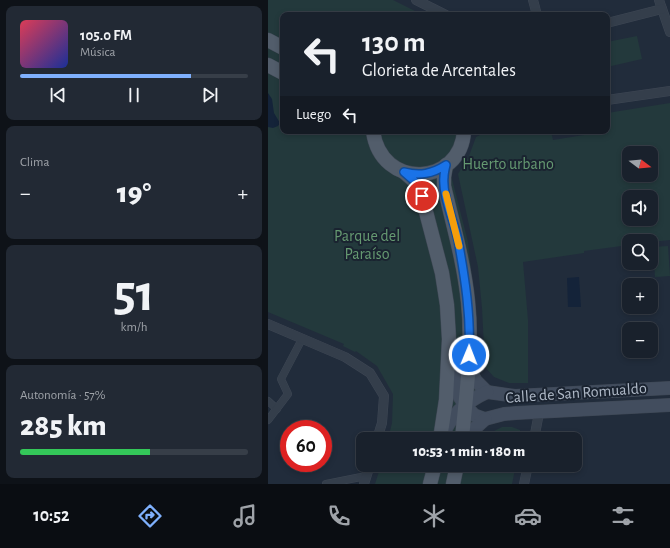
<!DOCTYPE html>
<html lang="es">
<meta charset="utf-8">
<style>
:root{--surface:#19212c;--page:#222934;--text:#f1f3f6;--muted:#9fa3a9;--line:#373e48;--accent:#7fb0fd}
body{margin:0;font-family:"Alegreya Sans",sans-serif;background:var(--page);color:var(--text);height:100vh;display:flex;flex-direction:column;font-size:15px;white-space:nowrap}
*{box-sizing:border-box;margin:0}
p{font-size:13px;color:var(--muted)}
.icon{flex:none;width:22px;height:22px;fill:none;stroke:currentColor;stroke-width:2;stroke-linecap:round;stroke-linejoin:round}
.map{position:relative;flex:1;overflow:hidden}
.side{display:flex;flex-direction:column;gap:6px;padding:6px;background:#0e1218;width:268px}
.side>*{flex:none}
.guide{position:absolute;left:12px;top:12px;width:330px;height:122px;border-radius:8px;box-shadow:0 2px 6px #0003,0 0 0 1px var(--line);background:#19212c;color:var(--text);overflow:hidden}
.needle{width:26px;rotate:106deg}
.buttons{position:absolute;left:354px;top:146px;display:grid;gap:8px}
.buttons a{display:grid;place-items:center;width:36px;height:36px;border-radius:8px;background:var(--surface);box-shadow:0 2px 6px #0003,0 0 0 1px var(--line);font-size:20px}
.speed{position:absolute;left:12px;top:420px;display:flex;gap:8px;font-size:20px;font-weight:700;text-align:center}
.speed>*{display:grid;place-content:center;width:52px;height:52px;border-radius:50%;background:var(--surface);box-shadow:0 2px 6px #0003,0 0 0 1px var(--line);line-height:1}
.speed .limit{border:6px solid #d22;background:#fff;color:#111}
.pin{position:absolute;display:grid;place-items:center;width:34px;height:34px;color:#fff;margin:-17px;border:2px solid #fff;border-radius:50%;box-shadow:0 1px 4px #0007}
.me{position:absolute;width:44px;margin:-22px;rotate:1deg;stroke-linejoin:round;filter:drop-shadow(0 0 3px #0008)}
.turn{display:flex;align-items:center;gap:14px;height:84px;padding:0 16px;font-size:18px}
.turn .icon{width:52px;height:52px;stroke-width:2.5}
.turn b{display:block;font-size:28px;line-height:34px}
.then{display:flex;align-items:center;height:38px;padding:0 16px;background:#0003;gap:8px;font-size:15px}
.big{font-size:30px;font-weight:800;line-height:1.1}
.side .widget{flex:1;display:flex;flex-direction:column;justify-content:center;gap:6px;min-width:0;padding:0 14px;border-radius:8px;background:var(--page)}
.side .dial{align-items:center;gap:0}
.dial b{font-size:52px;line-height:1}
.song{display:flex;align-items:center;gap:12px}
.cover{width:48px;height:48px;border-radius:6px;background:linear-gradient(135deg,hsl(350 70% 55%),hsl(230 70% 35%))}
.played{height:4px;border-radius:2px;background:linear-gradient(90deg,var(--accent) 75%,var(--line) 75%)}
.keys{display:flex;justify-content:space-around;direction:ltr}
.heat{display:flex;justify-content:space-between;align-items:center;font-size:22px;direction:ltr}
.charge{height:6px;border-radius:3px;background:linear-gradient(90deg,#34c759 57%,var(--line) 0)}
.trip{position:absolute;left:88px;top:432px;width:226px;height:40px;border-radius:8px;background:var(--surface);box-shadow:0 2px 6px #0003,0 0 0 1px var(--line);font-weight:800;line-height:40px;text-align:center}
.tab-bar{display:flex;height:64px;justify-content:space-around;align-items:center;background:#0a0d12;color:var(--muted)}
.tab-bar .icon{width:28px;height:28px}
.tab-bar .selected{color:var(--accent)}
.tab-bar b{font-size:18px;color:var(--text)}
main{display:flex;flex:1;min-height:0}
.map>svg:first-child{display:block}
.green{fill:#23393c;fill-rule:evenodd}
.water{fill:#142339}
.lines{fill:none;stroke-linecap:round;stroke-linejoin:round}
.pedestrian-casing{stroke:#3e4754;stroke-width:8}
.minor-casing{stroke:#3e4754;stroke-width:10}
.secondary-casing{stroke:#3e4754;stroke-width:14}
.primary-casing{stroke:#3e4754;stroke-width:15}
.pedestrian{stroke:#343e4b;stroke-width:7}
.minor{stroke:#343e4b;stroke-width:9}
.secondary{stroke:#424d5e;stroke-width:13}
.primary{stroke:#525d6b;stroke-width:14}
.route-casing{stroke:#114b97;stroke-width:10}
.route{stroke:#1a73e8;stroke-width:7}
.slow{stroke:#f59e0b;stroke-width:7}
.labels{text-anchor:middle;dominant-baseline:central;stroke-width:4;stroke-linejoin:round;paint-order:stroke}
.park-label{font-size:16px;fill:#659971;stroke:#1a2330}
.street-label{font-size:16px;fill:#afb9c7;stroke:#1a2330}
</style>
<main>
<section class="side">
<div class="widget">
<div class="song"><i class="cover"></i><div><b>105.0 FM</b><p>Música</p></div></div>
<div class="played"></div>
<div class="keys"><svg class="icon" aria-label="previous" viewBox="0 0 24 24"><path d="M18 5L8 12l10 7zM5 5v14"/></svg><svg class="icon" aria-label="pause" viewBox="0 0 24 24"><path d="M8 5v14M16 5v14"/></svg><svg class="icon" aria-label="next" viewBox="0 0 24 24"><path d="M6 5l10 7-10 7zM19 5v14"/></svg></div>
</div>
<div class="widget"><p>Clima</p>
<div class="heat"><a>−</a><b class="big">19°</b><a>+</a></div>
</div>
<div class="widget dial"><b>51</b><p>km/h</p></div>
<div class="widget"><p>Autonomía · 57%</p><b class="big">285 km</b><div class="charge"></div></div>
</section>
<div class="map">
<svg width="402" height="484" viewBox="0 0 402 484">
<rect width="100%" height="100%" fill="#212c3b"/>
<g class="green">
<polygon points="0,0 125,0 155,15 15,15 15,131 201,131 194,151 183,175 200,242 207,307 208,391 205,439 120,439 124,423 125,394 109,366 88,351 87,352 75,346 76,344 0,312"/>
<polygon points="369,36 374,59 339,67 339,42"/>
<path d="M 402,103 L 402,240 L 383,242 L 361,241 L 361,245 L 316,251 L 316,253 L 255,262 L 260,320 L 260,383 L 241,383 L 226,377 L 217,367 L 214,308 L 210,267 L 190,174 L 201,156 L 208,137 L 220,131 L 283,131 L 285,140 L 322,134 L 322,131 L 339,131 L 339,113 ZM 361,153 L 383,153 L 383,175 L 361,175 ZM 361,197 L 383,197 L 383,219 L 361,219 Z"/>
<polygon points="400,246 402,276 387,277 385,247"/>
<polygon points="234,427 244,427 252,430 253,439 215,439 224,432"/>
<polygon points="113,465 248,465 244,484 107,484"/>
</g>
<g class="water">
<polygon points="0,93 4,99 6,113 12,123 10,126 5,128 0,127"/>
<polygon points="311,277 313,307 300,307 299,278"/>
</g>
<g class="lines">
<defs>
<g id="pedestrian">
<polyline points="0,401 9,409"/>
<polyline points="0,420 20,394 13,379 34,339"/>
<polyline points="58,484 98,476"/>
</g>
<g id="minor">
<polyline points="148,0 178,15"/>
<polyline points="265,0 269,15"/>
<polyline points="391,0 402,32"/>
<polyline points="339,23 394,9"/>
<polyline points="339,100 402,91"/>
<polyline points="0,324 77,357 102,373 116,396 114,423 109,439"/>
<polyline points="266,439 271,413"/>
<polyline points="96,484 102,465"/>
<polyline points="256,484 260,465"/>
</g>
<g id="secondary">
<polyline points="181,339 188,359 188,387 191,396 197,405 206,415 217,419"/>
<polyline points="201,369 208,381 219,392"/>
<polyline points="219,392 247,396 402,388"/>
<polyline points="217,419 236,414 248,413 402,405"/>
<path d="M 174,437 C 182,416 199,401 219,392"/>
<polyline points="202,439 204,431 217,419"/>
</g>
<g id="primary">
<polyline points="0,40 15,48"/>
<polyline points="0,65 15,73"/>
<path d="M 105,131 C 113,191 193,186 196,131"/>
<path d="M 178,165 L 176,177 L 176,186 C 185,225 196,262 200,302 C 205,348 198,394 194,439"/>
<polyline points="136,172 151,185 174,273 179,305 181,339 178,400 172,439"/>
<polyline points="162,484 167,465"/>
<polyline points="185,484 189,465"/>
</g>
</defs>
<use href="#pedestrian" class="pedestrian-casing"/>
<use href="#minor" class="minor-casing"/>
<use href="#secondary" class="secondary-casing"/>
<use href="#primary" class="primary-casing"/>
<use href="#pedestrian" class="pedestrian"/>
<use href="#minor" class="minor"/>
<use href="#secondary" class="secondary"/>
<use href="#primary" class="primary"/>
</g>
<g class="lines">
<defs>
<path id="route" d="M 154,196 L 151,185 L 136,172 C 152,176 164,174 178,165 C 177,169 176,173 176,177 C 174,195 186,221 190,240 C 197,278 203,316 201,355"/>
</defs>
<use href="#route" class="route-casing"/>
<use href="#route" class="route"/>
<polyline class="slow" points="178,194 191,246"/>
</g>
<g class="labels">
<g class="park-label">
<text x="240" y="164">Huerto urbano</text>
<text x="99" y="236">Parque del<tspan x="99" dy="18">Paraíso</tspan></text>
</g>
<g class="street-label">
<text transform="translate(308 393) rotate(-4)">Calle de San Romualdo</text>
</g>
</g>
</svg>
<div class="buttons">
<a><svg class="needle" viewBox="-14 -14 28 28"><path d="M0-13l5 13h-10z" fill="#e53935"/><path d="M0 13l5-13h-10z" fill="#9fa3a9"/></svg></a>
<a><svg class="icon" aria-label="sound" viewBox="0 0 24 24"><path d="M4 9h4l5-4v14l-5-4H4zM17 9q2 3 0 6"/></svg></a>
<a><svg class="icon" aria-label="search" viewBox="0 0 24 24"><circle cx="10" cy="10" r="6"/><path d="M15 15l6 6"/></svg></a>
<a>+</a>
<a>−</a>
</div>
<div class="speed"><div class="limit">60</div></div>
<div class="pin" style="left:154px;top:196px;background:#d93025"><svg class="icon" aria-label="arrive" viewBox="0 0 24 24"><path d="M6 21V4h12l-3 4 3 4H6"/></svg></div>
<svg class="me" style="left:201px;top:355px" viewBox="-20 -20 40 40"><circle r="17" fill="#1a73e8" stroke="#fff" stroke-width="3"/><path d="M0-11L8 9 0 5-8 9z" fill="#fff"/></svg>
<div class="trip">10:53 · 1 min · 180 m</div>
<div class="guide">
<div class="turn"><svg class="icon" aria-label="left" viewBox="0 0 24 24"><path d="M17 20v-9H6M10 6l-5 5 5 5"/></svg><div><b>130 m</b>Glorieta de Arcentales</div></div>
<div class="then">Luego<svg class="icon" aria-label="left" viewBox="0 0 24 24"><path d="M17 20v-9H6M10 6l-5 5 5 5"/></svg></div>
</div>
</div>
</main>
<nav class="tab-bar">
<b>10:52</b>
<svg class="icon selected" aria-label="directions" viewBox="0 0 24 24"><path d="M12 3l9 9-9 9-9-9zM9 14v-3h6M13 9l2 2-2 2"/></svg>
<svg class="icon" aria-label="music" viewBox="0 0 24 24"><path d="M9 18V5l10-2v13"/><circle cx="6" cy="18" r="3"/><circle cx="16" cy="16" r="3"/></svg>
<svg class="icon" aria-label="phone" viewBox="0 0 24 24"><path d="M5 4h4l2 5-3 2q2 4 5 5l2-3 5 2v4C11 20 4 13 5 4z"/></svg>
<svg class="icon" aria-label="climate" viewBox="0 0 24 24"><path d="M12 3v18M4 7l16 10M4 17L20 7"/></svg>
<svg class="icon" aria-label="car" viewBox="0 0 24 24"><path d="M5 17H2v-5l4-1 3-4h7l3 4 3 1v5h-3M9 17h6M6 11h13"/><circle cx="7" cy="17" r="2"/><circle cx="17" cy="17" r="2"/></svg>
<svg class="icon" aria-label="filters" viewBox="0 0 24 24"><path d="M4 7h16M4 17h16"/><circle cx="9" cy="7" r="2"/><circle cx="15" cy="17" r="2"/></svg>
</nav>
